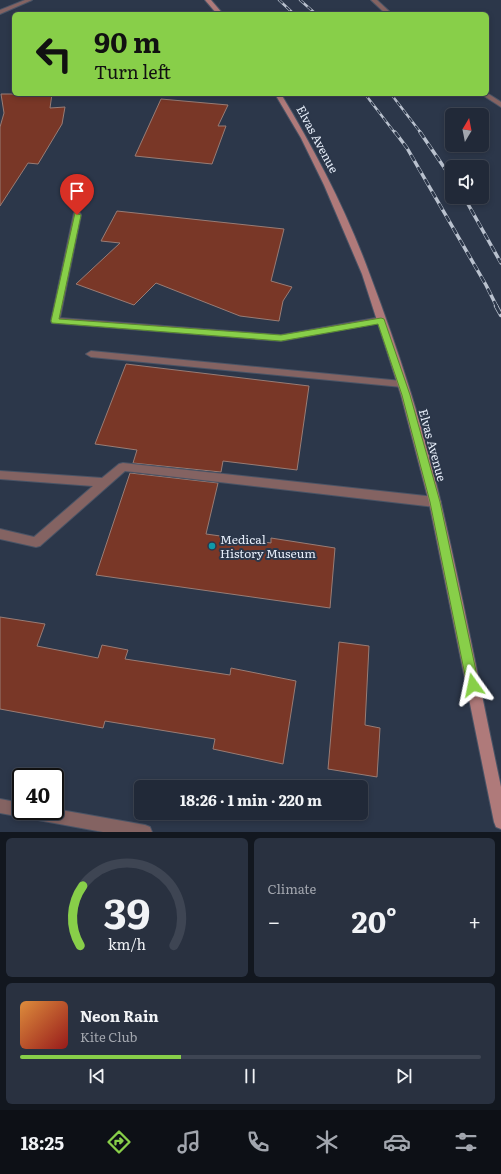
<!DOCTYPE html>
<meta charset="utf-8">
<style>
:root{--surface:#212938;--page:#293140;--text:#f1f3f6;--muted:#a2a6ae;--line:#3e4553;--accent:#88cf49}
body{margin:0;font-family:Literata,serif;background:var(--page);color:var(--text);height:100vh;display:flex;flex-direction:column;font-size:15px;white-space:nowrap}
*{box-sizing:border-box;margin:0}
p{font-size:13px;color:var(--muted)}
.icon{flex:none;width:22px;height:22px;fill:none;stroke:currentColor;stroke-width:2;stroke-linecap:round;stroke-linejoin:round}
.map{position:relative;height:832px;overflow:hidden}
.side{display:flex;flex-direction:column;gap:6px;padding:6px;background:#12171f;flex:1}
.side>*{flex:none}
.banner{position:absolute;left:12px;top:12px;width:477px;height:84px;border-radius:6px;box-shadow:0 2px 6px #0003,0 0 0 1px var(--line);background:#88cf49;color:#111;overflow:hidden}
.needle{width:26px;rotate:10deg}
.tools{position:absolute;left:445px;top:108px;display:grid;gap:8px}
.tools a{display:grid;place-items:center;width:44px;height:44px;border-radius:6px;background:var(--surface);box-shadow:0 2px 6px #0003,0 0 0 1px var(--line);font-size:20px}
.speed{position:absolute;left:12px;top:768px;display:flex;gap:8px;font-size:20px;font-weight:700;text-align:center}
.speed>*{display:grid;place-content:center;width:52px;height:52px;border-radius:50%;background:var(--surface);box-shadow:0 2px 6px #0003,0 0 0 1px var(--line);line-height:1}
.speed .limit{border:2px solid #111;border-radius:6px;background:#fff;color:#111}
.pin{position:absolute;display:grid;place-items:center;width:34px;height:34px;color:#fff;margin:-41px -17px;border-radius:50% 50% 50% 0;rotate:-45deg;box-shadow:0 0 4px #0007}
.pin .icon{rotate:45deg}
.me{position:absolute;width:44px;margin:-22px;rotate:348deg;stroke-linejoin:round;filter:drop-shadow(0 0 3px #0008)}
.turn{display:flex;align-items:center;gap:14px;height:84px;padding:0 16px;font-size:18px}
.turn .icon{width:52px;height:52px;stroke-width:2.5}
.turn b{display:block;font-size:28px;line-height:34px}
.big{font-size:30px;font-weight:700;line-height:1.1}
.side .widget{flex:1;display:flex;flex-direction:column;justify-content:center;gap:6px;min-width:0;padding:0 14px;border-radius:6px;background:var(--page)}
.side .dial{align-items:center;gap:0}
.dial svg{height:104px;overflow:visible;fill:none;stroke:var(--line);stroke-width:7;stroke-linecap:round;text-anchor:middle}
.dial text{fill:var(--text);stroke:none}
.song{display:flex;align-items:center;gap:12px}
.cover{width:48px;height:48px;border-radius:6px;background:linear-gradient(135deg,hsl(30 70% 55%),hsl(0 70% 35%))}
.played{height:4px;border-radius:2px;background:linear-gradient(90deg,var(--accent) 35%,var(--line) 35%)}
.keys{display:flex;justify-content:space-around;direction:ltr}
.heat{display:flex;justify-content:space-between;align-items:center;font-size:22px;direction:ltr}
.side .tiles{flex:1;display:grid;gap:6px;grid-template-columns:1fr 1fr}
.widget:last-child{grid-column:span 2}
.trip{position:absolute;left:134px;top:780px;width:234px;height:40px;border-radius:6px;background:var(--surface);box-shadow:0 2px 6px #0003,0 0 0 1px var(--line);font-weight:700;line-height:40px;text-align:center}
.menu{display:flex;height:64px;justify-content:space-around;align-items:center;background:#0d1016;color:var(--muted)}
.menu .icon{width:28px;height:28px}
.menu .active{color:var(--accent)}
.menu b{font-size:18px;color:var(--text)}
.map>svg:first-child{display:block}
.building{fill:#793727;stroke:#987c75}
.lines{fill:none;stroke-linecap:round;stroke-linejoin:round}
.lane-casing{stroke:#4a5466;stroke-width:2}
.street-casing{stroke:#4a5466;stroke-width:2}
.secondary-casing{stroke:#4a5466;stroke-width:2}
.lane{fill:#846362;fill-rule:evenodd}
.street{fill:#846362;fill-rule:evenodd}
.secondary{fill:#af7a7a;fill-rule:evenodd}
.rail-far2-casing{stroke:#b9c1ce;stroke-width:2.5}
.rail-far1-casing{stroke:#b9c1ce;stroke-width:3.5}
.rail-casing{stroke:#b9c1ce;stroke-width:4.5}
.rail-far2{stroke:#2c374a;stroke-width:1.5;stroke-dasharray:5;stroke-linecap:butt}
.rail-far1{stroke:#2c374a;stroke-width:2.5;stroke-dasharray:7;stroke-linecap:butt}
.rail{stroke:#2c374a;stroke-width:3;stroke-dasharray:9;stroke-linecap:butt}
.route{fill:#88cf49;stroke:#58872f}
.culture-dot{fill:#0f9aa8;stroke:#2c374a;stroke-width:1.5}
.labels{text-anchor:middle;dominant-baseline:central;stroke-width:4;stroke-linejoin:round;paint-order:stroke}
.street-label{font-size:12px;fill:#e6edf9;stroke:#2c374a}
.poi-label{font-size:12px;fill:#e6edf9;stroke:#2c374a;text-anchor:start}
</style>
<div class="map">
<svg width="501" height="832" viewBox="0 0 501 832">
<rect width="100%" height="100%" fill="#2c374a"/>
<g class="building">
<polygon points="1,94 52,94 50,108 65,107 62,124 38,164 28,163 0,206 0,127 4,113"/>
<polygon points="161,99 228,105 218,126 226,126 212,164 135,156"/>
<polygon points="117,211 284,229 271,281 292,287 283,301 279,321 240,316 156,283 134,305 76,284 120,243 101,241"/>
<polygon points="126,364 309,386 297,470 223,461 221,472 133,463 137,450 95,444"/>
<polygon points="130,473 218,483 206,534 271,543 271,538 335,548 330,608 96,575"/>
<polygon points="0,617 45,624 37,646 98,658 102,645 128,650 125,659 230,675 231,668 296,681 283,764 213,749 215,739 105,721 103,728 0,709"/>
<polygon points="339,642 369,646 365,725 380,728 377,777 328,769"/>
</g>
<g class="lines">
<defs>
<g id="lane">
<polygon points="74,213 80,213 81,215 60,318 281,335 381,317 385,320 381,323 281,341 52,323 51,321"/>
<polygon points="91,351 402,381 407,384 402,387 91,357 86,354"/>
<polygon points="123,463 435,497 439,499 441,502 439,505 435,507 125,471 40,546 36,547 0,539 0,529 34,537 93,486 0,479 0,471 102,478 119,464"/>
</g>
<g id="street">
<polygon points="25,0 32,0 0,14 0,10"/>
<polygon points="371,0 377,0 392,14 386,14"/>
<polygon points="487,93 501,102 501,107 481,94"/>
<polygon points="0,799 21,803 21,811 55,811 55,809 145,825 150,827 152,832 103,832 0,813"/>
</g>
<g id="secondary">
<polygon points="205,0 211,0 223,14 217,14"/>
<path d="M 275,94 L 281,94 C 316,152 347,212 370,275 C 398,349 423,426 441,503 C 463,597 481,693 501,787 L 501,829 L 496,827 L 494,822 L 429,502 L 401,395 L 362,274 L 324,185 L 301,138 Z"/>
</g>
</defs>
<use href="#lane" class="lane-casing"/>
<use href="#street" class="street-casing"/>
<use href="#secondary" class="secondary-casing"/>
<use href="#lane" class="lane"/>
<use href="#street" class="street"/>
<use href="#secondary" class="secondary"/>
<defs>
<g id="rail-far2">
<polyline points="279,0 294,14"/>
<polyline points="300,0 316,14"/>
<polyline points="365,94 395,133"/>
<polyline points="391,94 421,133"/>
</g>
<g id="rail-far1">
<polyline points="395,132 407,148 486,285 497,307"/>
<polyline points="420,132 452,179"/>
<polyline points="464,197 501,263"/>
</g>
<polyline id="rail" points="496,306 501,315"/>
</defs>
<use href="#rail-far2" class="rail-far2-casing"/>
<use href="#rail-far1" class="rail-far1-casing"/>
<use href="#rail" class="rail-casing"/>
<use href="#rail-far2" class="rail-far2"/>
<use href="#rail-far1" class="rail-far1"/>
<use href="#rail" class="rail"/>
</g>
<polygon class="route" points="75,213 81,215 59,319 281,335 381,318 384,319 410,395 440,502 479,685 477,689 473,691 469,689 467,685 430,502 402,395 378,324 281,341 52,323 51,321"/>
<circle class="culture-dot" cx="212" cy="546" r="4"/>
<g class="labels">
<g class="street-label">
<text transform="translate(318 139) rotate(62)">Elvas Avenue</text>
<text transform="translate(433 445) rotate(75)">Elvas Avenue</text>
</g>
<g class="poi-label">
<text x="220" y="539">Medical<tspan x="220" dy="14">History Museum</tspan></text>
</g>
</g>
</svg>
<div class="tools">
<a><svg class="needle" viewBox="-14 -14 28 28"><path d="M0-13l5 13h-10z" fill="#e53935"/><path d="M0 13l5-13h-10z" fill="#a2a6ae"/></svg></a>
<a><svg class="icon" aria-label="sound" viewBox="0 0 24 24"><path d="M4 9h4l5-4v14l-5-4H4zM17 9q2 3 0 6"/></svg></a>
</div>
<div class="speed"><div class="limit">40</div></div>
<div class="pin" style="left:77px;top:215px;background:#d93025"><svg class="icon" aria-label="arrive" viewBox="0 0 24 24"><path d="M6 21V4h12l-3 4 3 4H6"/></svg></div>
<svg class="me" style="left:473px;top:685px" viewBox="-20 -20 40 40"><path d="M0-17L14 15 0 8-14 15z" fill="#88cf49" stroke="#fff" stroke-width="4"/></svg>
<div class="trip">18:26 · 1 min · 220 m</div>
<div class="banner">
<div class="turn"><svg class="icon" aria-label="left" viewBox="0 0 24 24"><path d="M17 20v-9H6M10 6l-5 5 5 5"/></svg><div><b>90 m</b>Turn left</div></div>
</div>
</div>
<section class="side">
<div class="tiles">
<div class="widget dial"><svg viewBox="0 0 100 80">
<path d="M14 69A42 42 0 1 1 86 69"/>
<path d="M14 69A42 42 0 0 1 16 23" stroke="#88cf49"/>
<text x="50" y="56" font-size="32" font-weight="700">39</text>
<text x="50" y="72" font-size="11">km/h</text>
</svg></div>
<div class="widget"><p>Climate</p>
<div class="heat"><a>−</a><b class="big">20°</b><a>+</a></div>
</div>
<div class="widget">
<div class="song"><i class="cover"></i><div><b>Neon Rain</b><p>Kite Club</p></div></div>
<div class="played"></div>
<div class="keys"><svg class="icon" aria-label="previous" viewBox="0 0 24 24"><path d="M18 5L8 12l10 7zM5 5v14"/></svg><svg class="icon" aria-label="pause" viewBox="0 0 24 24"><path d="M8 5v14M16 5v14"/></svg><svg class="icon" aria-label="next" viewBox="0 0 24 24"><path d="M6 5l10 7-10 7zM19 5v14"/></svg></div>
</div>
</div>
</section>
<nav class="menu">
<b>18:25</b>
<svg class="icon active" aria-label="directions" viewBox="0 0 24 24"><path d="M12 3l9 9-9 9-9-9zM9 14v-3h6M13 9l2 2-2 2"/></svg>
<svg class="icon" aria-label="music" viewBox="0 0 24 24"><path d="M9 18V5l10-2v13"/><circle cx="6" cy="18" r="3"/><circle cx="16" cy="16" r="3"/></svg>
<svg class="icon" aria-label="phone" viewBox="0 0 24 24"><path d="M5 4h4l2 5-3 2q2 4 5 5l2-3 5 2v4C11 20 4 13 5 4z"/></svg>
<svg class="icon" aria-label="climate" viewBox="0 0 24 24"><path d="M12 3v18M4 7l16 10M4 17L20 7"/></svg>
<svg class="icon" aria-label="car" viewBox="0 0 24 24"><path d="M5 17H2v-5l4-1 3-4h7l3 4 3 1v5h-3M9 17h6M6 11h13"/><circle cx="7" cy="17" r="2"/><circle cx="17" cy="17" r="2"/></svg>
<svg class="icon" aria-label="filters" viewBox="0 0 24 24"><path d="M4 7h16M4 17h16"/><circle cx="9" cy="7" r="2"/><circle cx="15" cy="17" r="2"/></svg>
</nav>
